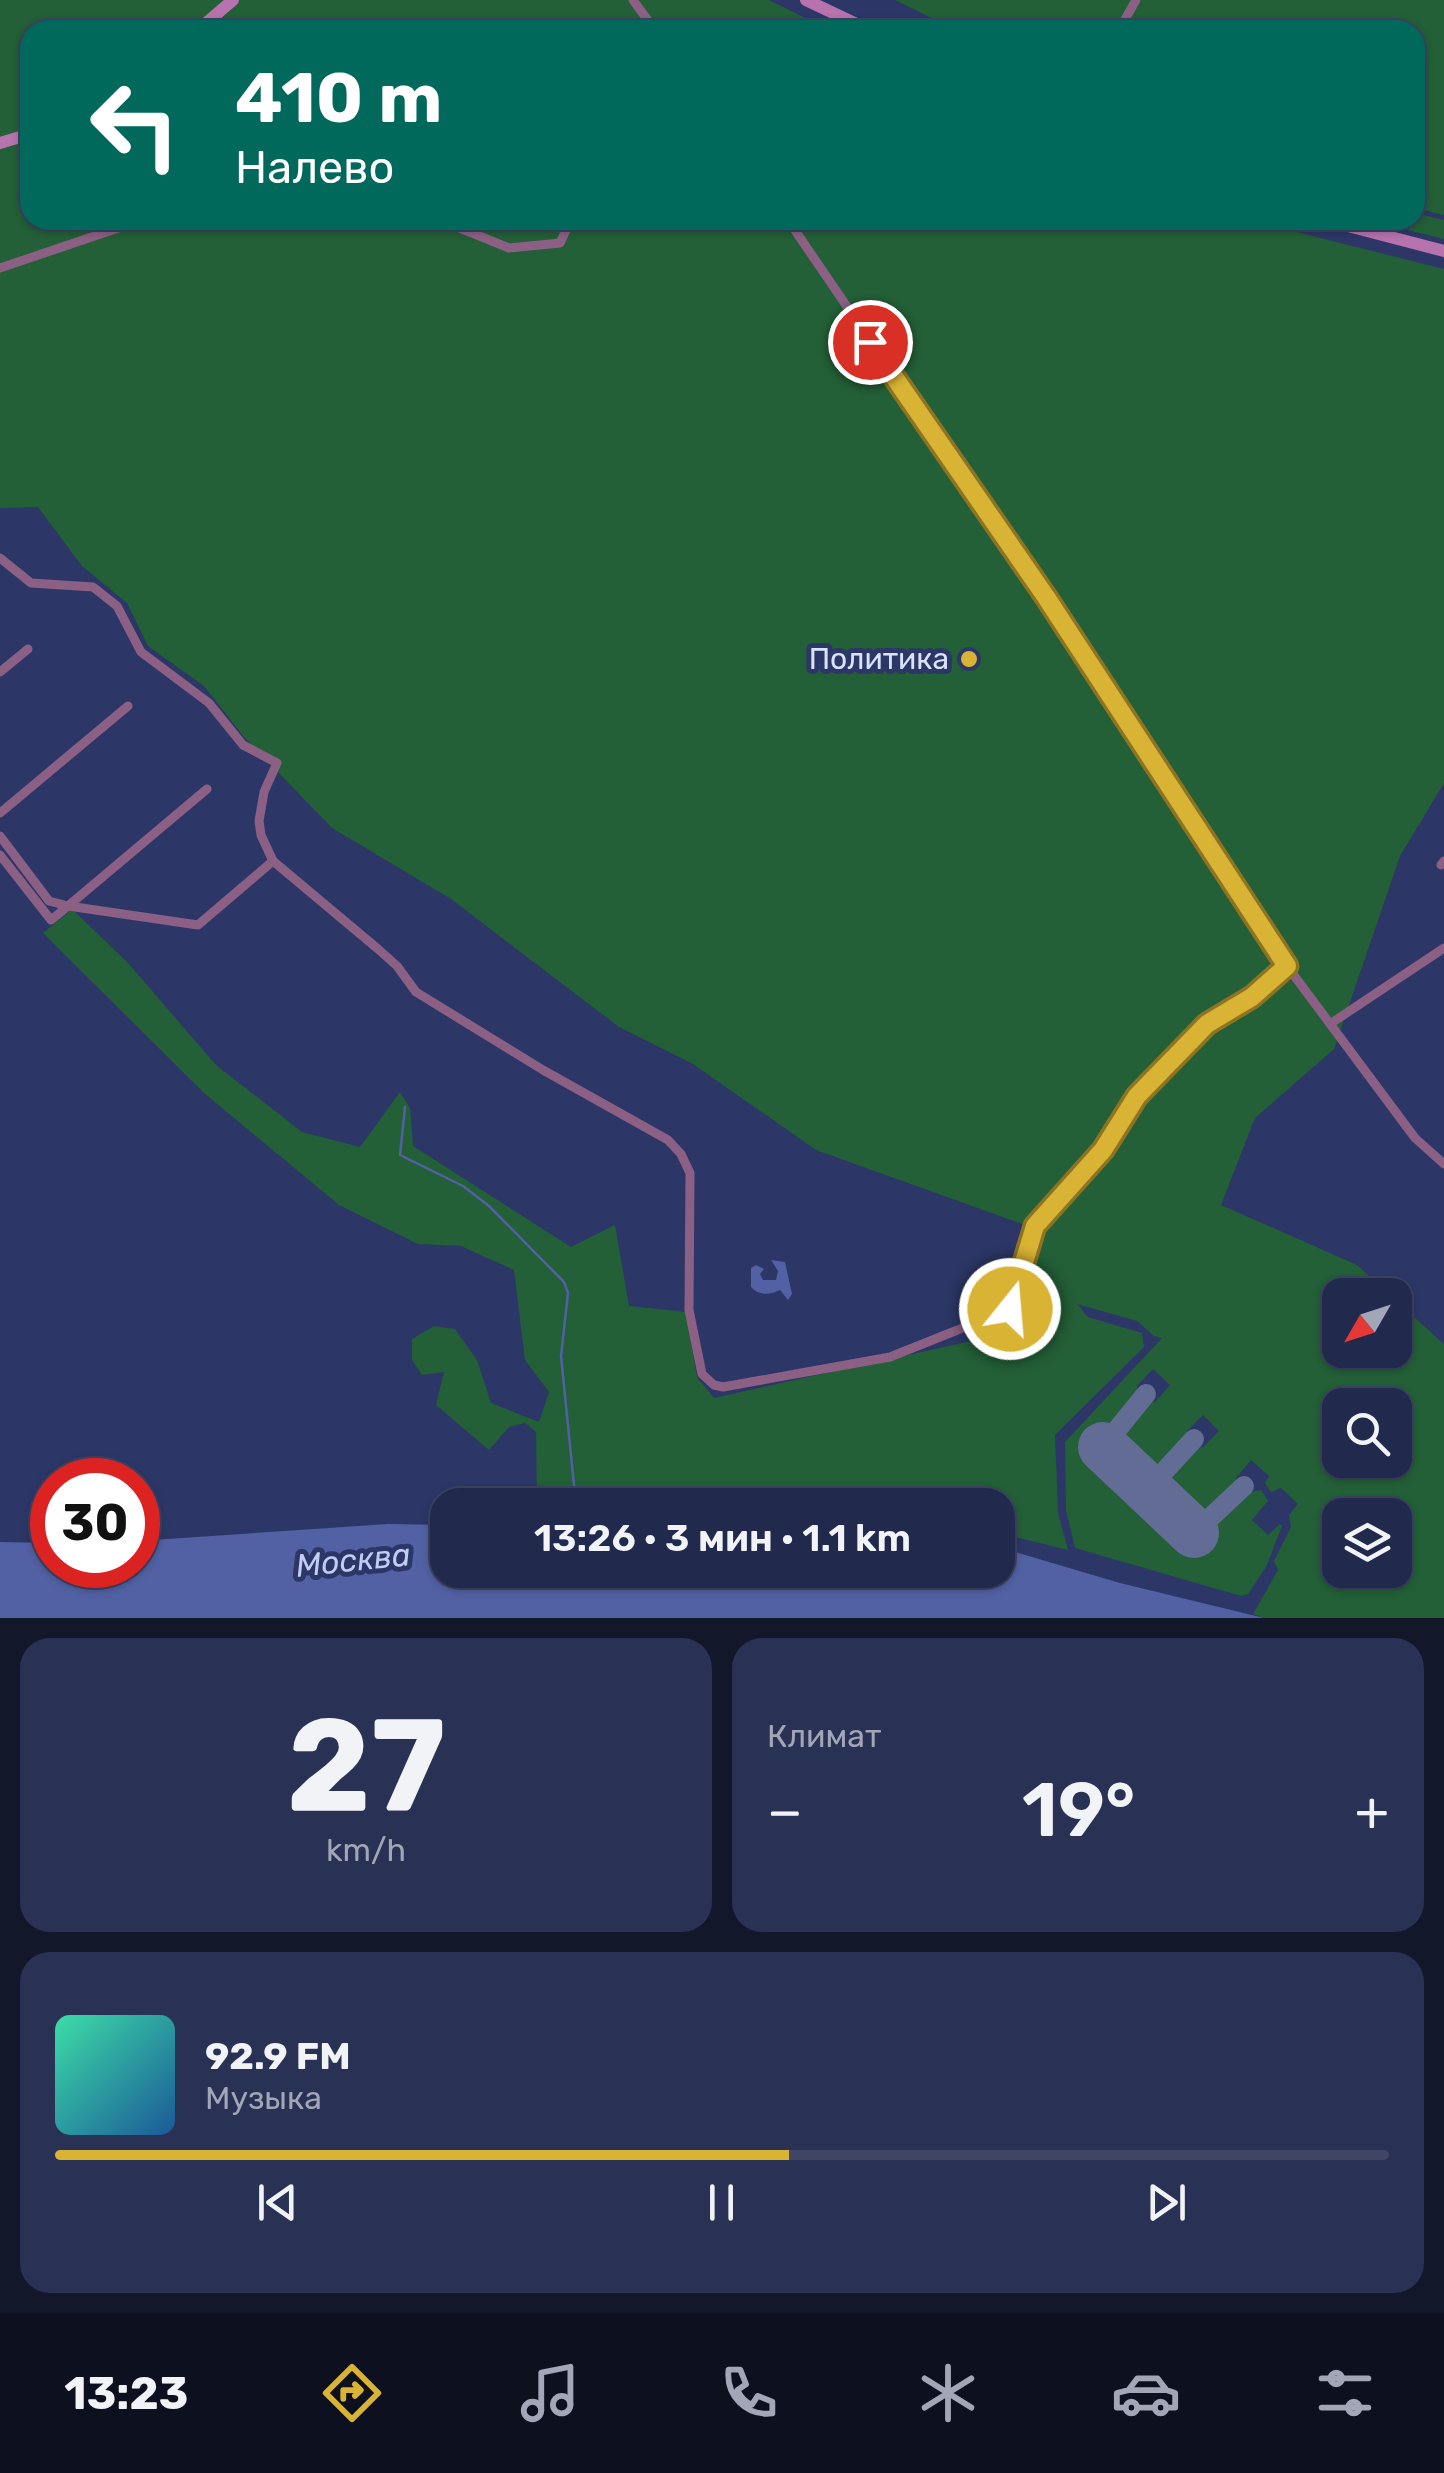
<!DOCTYPE html>
<html lang="ru">
<meta charset="utf-8">
<style>
:root{--surface:#21294d;--page:#293154;--text:#f1f3f6;--muted:#a2a6b6;--line:#3e4565;--accent:#d9b334}
body{margin:0;font-family:Rubik,sans-serif;background:var(--page);color:var(--text);height:100vh;display:flex;flex-direction:column;font-size:38px;white-space:nowrap}
*{box-sizing:border-box;margin:0}
p{font-size:32px;color:var(--muted)}
.icon{flex:none;width:55px;height:55px;fill:none;stroke:currentColor;stroke-width:2;stroke-linecap:round;stroke-linejoin:round}
.map{position:relative;height:1618px;overflow:hidden}
.details{display:flex;flex-direction:column;gap:20px;padding:20px;background:#12172a;flex:1}
.details>*{flex:none}
.hud{position:absolute;left:20px;top:20px;width:1405px;height:210px;border-radius:30px;box-shadow:0 2px 8px #0004,0 0 0 2px var(--line);background:#00695c;color:#fff;overflow:hidden}
.needle{width:65px;rotate:231deg}
.buttons{position:absolute;left:1322px;top:1278px;display:grid;gap:20px}
.buttons a{display:grid;place-items:center;width:90px;height:90px;border-radius:20px;background:var(--surface);box-shadow:0 2px 8px #0004,0 0 0 2px var(--line);font-size:50px}
.speed{position:absolute;left:30px;top:1458px;display:flex;gap:20px;font-size:50px;font-weight:700;text-align:center}
.speed>*{display:grid;place-content:center;width:130px;height:130px;border-radius:50%;background:var(--surface);box-shadow:0 2px 8px #0004,0 0 0 2px var(--line);line-height:1}
.speed .limit{border:15px solid #d22;background:#fff;color:#111}
.pin{position:absolute;display:grid;place-items:center;width:85px;height:85px;color:#fff;margin:-42px;border:5px solid #fff;border-radius:50%;box-shadow:0 2px 10px #0007}
.me{position:absolute;width:110px;margin:-55px;rotate:17deg;stroke-linejoin:round;filter:drop-shadow(0 0 8px #0008)}
.turn{display:flex;align-items:center;gap:35px;height:210px;padding:0 50px;font-size:45px}
.turn .icon{width:130px;height:130px;stroke-width:2.5}
.turn b{display:block;font-size:70px;line-height:85px}
.big{font-size:75px;font-weight:600;line-height:1.1}
.details .tile{flex:1;display:flex;flex-direction:column;justify-content:center;gap:15px;min-width:0;padding:0 35px;border-radius:30px;background:var(--page)}
.details .dial{align-items:center;gap:0}
.dial b{font-size:130px;line-height:1}
.song{display:flex;align-items:center;gap:30px}
.cover{width:120px;height:120px;border-radius:15px;background:linear-gradient(135deg,hsl(160 70% 55%),hsl(210 70% 35%))}
.played{height:10px;border-radius:5px;background:linear-gradient(90deg,var(--accent) 55%,var(--line) 55%)}
.keys{display:flex;justify-content:space-around;direction:ltr}
.heat{display:flex;justify-content:space-between;align-items:center;font-size:55px;direction:ltr}
.details .tiles{flex:1;display:grid;gap:20px;grid-template-columns:1fr 1fr}
.tile:last-child{grid-column:span 2}
.trip{position:absolute;left:430px;top:1488px;width:585px;height:100px;border-radius:30px;background:var(--surface);box-shadow:0 2px 8px #0004,0 0 0 2px var(--line);font-weight:600;line-height:100px;text-align:center}
.tab-bar{display:flex;height:160px;justify-content:space-around;align-items:center;background:#0d101f;color:var(--muted)}
.tab-bar .icon{width:70px;height:70px}
.tab-bar .selected{color:var(--accent)}
.tab-bar b{font-size:45px;color:var(--text)}
.map>svg:first-child{display:block}
.green{fill:#235f37;fill-rule:evenodd}
.water{fill:#5161a3}
.lines{fill:none;stroke-linecap:round;stroke-linejoin:round}
.stream{stroke:#5161a3;stroke-width:2.5}
.taxiway{stroke:#626c94;stroke-width:20}
.runway{stroke:#626c94;stroke-width:50}
.street{stroke:#8b6084;stroke-width:9}
.secondary{stroke:#b673ad;stroke-width:12}
.route-casing{stroke:#8d7422;stroke-width:25}
.route{stroke:#d9b334;stroke-width:18}
.poi-dot{fill:#d9b334;stroke:#2c3767;stroke-width:4}
.labels{text-anchor:middle;dominant-baseline:central;stroke-width:10;stroke-linejoin:round;paint-order:stroke}
.poi-label{font-size:30px;fill:#dbe3fb;stroke:#2c3767;text-anchor:end}
.water-label{font-size:32px;font-style:italic;fill:#c1cdf3;stroke:#2c3767}
</style>
<div class="map">
<svg width="1444" height="1618" viewBox="0 0 1444 1618">
<rect width="100%" height="100%" fill="#2c3767"/>
<g class="green">
<path d="M 0,0 L 769,0 L 830,30 L 30,30 L 30,220 L 1249,220 L 1444,269 L 1444,783 L 1400,856 L 1334,1049 L 1255,1118 L 1221,1205 L 1357,1265 L 1390,1295 L 1340,1295 L 1340,1350 L 1395,1350 L 1395,1300 L 1444,1344 L 1444,1618 L 1264,1618 L 1253,1614 L 1278,1570 L 1274,1561 L 1291,1527 L 1289,1515 L 1298,1504 L 1281,1488 L 1271,1492 L 1265,1483 L 1269,1476 L 1251,1460 L 1236,1478 L 1235,1487 L 1209,1510 L 1196,1509 L 1172,1486 L 1169,1474 L 1193,1448 L 1203,1447 L 1219,1431 L 1203,1415 L 1187,1431 L 1186,1441 L 1161,1467 C 1142,1465 1127,1447 1124,1430 L 1145,1403 L 1155,1402 L 1170,1385 L 1153,1369 L 1137,1386 L 1137,1396 L 1087,1456 L 1186,1549 L 1243,1494 L 1261,1490 L 1268,1501 L 1252,1520 L 1268,1535 L 1280,1524 L 1282,1526 L 1266,1567 L 1248,1594 L 1241,1596 L 1075,1548 L 1066,1510 L 1065,1442 L 1162,1338 L 1154,1336 L 1137,1321 L 1077,1304 L 1088,1317 L 1142,1333 L 1144,1347 L 1055,1435 L 1058,1513 L 1068,1550 L 998,1533 L 998,1505 L 537,1505 L 536,1432 L 525,1423 L 509,1427 L 489,1450 L 436,1405 L 444,1372 L 422,1375 L 412,1360 L 412,1339 L 434,1326 L 455,1329 L 477,1360 L 491,1403 L 539,1422 L 549,1392 L 525,1360 L 514,1270 L 461,1246 L 418,1244 L 339,1205 L 204,1093 L 43,933 L 72,909 L 128,963 L 216,1065 L 302,1132 L 360,1147 L 400,1092 L 410,1108 L 413,1146 L 571,1247 L 615,1225 L 629,1306 L 686,1312 L 697,1377 L 714,1398 L 976,1340 L 1014,1317 L 1039,1230 L 816,1150 L 693,1064 L 619,1027 L 451,899 L 332,828 L 244,737 L 204,686 L 148,646 L 127,603 L 82,566 L 38,507 L 0,508 ZM 1340,1405 L 1395,1405 L 1395,1460 L 1340,1460 ZM 1340,1515 L 1395,1515 L 1395,1570 L 1340,1570 Z"/>
<polygon points="895,0 1444,0 1444,215 1415,208 1415,30 956,30"/>
<polygon points="1415,213 1444,220 1444,239 1368,220 1415,220"/>
</g>
<g class="water">
<path d="M 771,1260 L 785,1262 L 792,1294 L 788,1300 L 780,1290 C 770,1295 759,1296 751,1287 L 751,1268 L 756,1265 L 764,1269 L 760,1274 L 763,1280 L 776,1280 L 778,1271 Z"/>
<polygon points="388,1524 447,1525 448,1570 998,1570 998,1547 1120,1583 1264,1618 0,1618 0,1542 52,1543 52,1565 138,1565 138,1541"/>
</g>
<g class="lines">
<polyline class="stream" points="405,1107 400,1155 463,1186 489,1206 564,1282 568,1293 561,1356 576,1505"/>
<g class="taxiway">
<polyline points="1103,1447 1146,1394"/>
<polyline points="1148,1489 1194,1439"/>
<polyline points="1194,1533 1244,1486"/>
</g>
<polyline class="runway" points="1103,1447 1194,1533"/>
<g class="street">
<polyline points="633,0 655,30"/>
<polyline points="1119,30 1136,0"/>
<polyline points="440,220 509,248 560,243 571,220"/>
<polyline points="788,220 1045,597 1287,966 1415,1138 1444,1164"/>
<polyline points="0,268 142,220"/>
<polyline points="0,558 31,583 93,587 117,606 141,652 209,703 243,745 277,763 264,792 259,821 261,835 273,861 378,949 397,966 416,992 543,1070 668,1140 681,1154 690,1173 689,1310 702,1374 714,1385 723,1387 890,1357 1010,1309 1035,1227 1103,1149 1137,1096 1207,1024 1252,997 1287,966"/>
<polyline points="0,672 28,649"/>
<polyline points="207,789 68,906 198,925 273,861"/>
<polyline points="0,813 128,706"/>
<polyline points="0,836 49,901 68,906"/>
<polyline points="0,855 51,920 68,906"/>
<polyline points="1441,865 1444,861"/>
<polyline points="1330,1024 1444,948"/>
</g>
<g class="secondary">
<polyline points="806,0 869,30"/>
<polyline points="198,30 233,0"/>
<polyline points="0,143 30,134"/>
<polyline points="1325,220 1444,251"/>
</g>
</g>
<g class="lines">
<defs>
<polyline id="route" points="870,342 1046,597 1287,966 1252,997 1207,1024 1137,1096 1103,1150 1035,1226 1010,1309"/>
</defs>
<use href="#route" class="route-casing"/>
<use href="#route" class="route"/>
</g>
<circle class="poi-dot" cx="969" cy="659" r="10"/>
<g class="labels">
<g class="poi-label">
<text x="949" y="659">Политика</text>
</g>
<g class="water-label">
<text transform="translate(353 1560) rotate(-6)">Москва</text>
</g>
</g>
</svg>
<div class="buttons">
<a><svg class="needle" viewBox="-14 -14 28 28"><path d="M0-13l5 13h-10z" fill="#e53935"/><path d="M0 13l5-13h-10z" fill="#a2a6b6"/></svg></a>
<a><svg class="icon" aria-label="search" viewBox="0 0 24 24"><circle cx="10" cy="10" r="6"/><path d="M15 15l6 6"/></svg></a>
<a><svg class="icon" aria-label="layers" viewBox="0 0 24 24"><path d="M12 4l9 5-9 5-9-5zM3 14l9 5 9-5"/></svg></a>
</div>
<div class="speed"><div class="limit">30</div></div>
<div class="pin" style="left:870px;top:342px;background:#d93025"><svg class="icon" aria-label="arrive" viewBox="0 0 24 24"><path d="M6 21V4h12l-3 4 3 4H6"/></svg></div>
<svg class="me" style="left:1010px;top:1309px" viewBox="-20 -20 40 40"><circle r="17" fill="#d9b334" stroke="#fff" stroke-width="3"/><path d="M0-11L8 9 0 5-8 9z" fill="#fff"/></svg>
<div class="trip">13:26 · 3 мин · 1.1 km</div>
<div class="hud">
<div class="turn"><svg class="icon" aria-label="left" viewBox="0 0 24 24"><path d="M17 20v-9H6M10 6l-5 5 5 5"/></svg><div><b>410 m</b>Налево</div></div>
</div>
</div>
<section class="details">
<div class="tiles">
<div class="tile dial"><b>27</b><p>km/h</p></div>
<div class="tile"><p>Климат</p>
<div class="heat"><a>−</a><b class="big">19°</b><a>+</a></div>
</div>
<div class="tile">
<div class="song"><i class="cover"></i><div><b>92.9 FM</b><p>Музыка</p></div></div>
<div class="played"></div>
<div class="keys"><svg class="icon" aria-label="previous" viewBox="0 0 24 24"><path d="M18 5L8 12l10 7zM5 5v14"/></svg><svg class="icon" aria-label="pause" viewBox="0 0 24 24"><path d="M8 5v14M16 5v14"/></svg><svg class="icon" aria-label="next" viewBox="0 0 24 24"><path d="M6 5l10 7-10 7zM19 5v14"/></svg></div>
</div>
</div>
</section>
<nav class="tab-bar">
<b>13:23</b>
<svg class="icon selected" aria-label="directions" viewBox="0 0 24 24"><path d="M12 3l9 9-9 9-9-9zM9 14v-3h6M13 9l2 2-2 2"/></svg>
<svg class="icon" aria-label="music" viewBox="0 0 24 24"><path d="M9 18V5l10-2v13"/><circle cx="6" cy="18" r="3"/><circle cx="16" cy="16" r="3"/></svg>
<svg class="icon" aria-label="phone" viewBox="0 0 24 24"><path d="M5 4h4l2 5-3 2q2 4 5 5l2-3 5 2v4C11 20 4 13 5 4z"/></svg>
<svg class="icon" aria-label="climate" viewBox="0 0 24 24"><path d="M12 3v18M4 7l16 10M4 17L20 7"/></svg>
<svg class="icon" aria-label="car" viewBox="0 0 24 24"><path d="M5 17H2v-5l4-1 3-4h7l3 4 3 1v5h-3M9 17h6M6 11h13"/><circle cx="7" cy="17" r="2"/><circle cx="17" cy="17" r="2"/></svg>
<svg class="icon" aria-label="filters" viewBox="0 0 24 24"><path d="M4 7h16M4 17h16"/><circle cx="9" cy="7" r="2"/><circle cx="15" cy="17" r="2"/></svg>
</nav>
